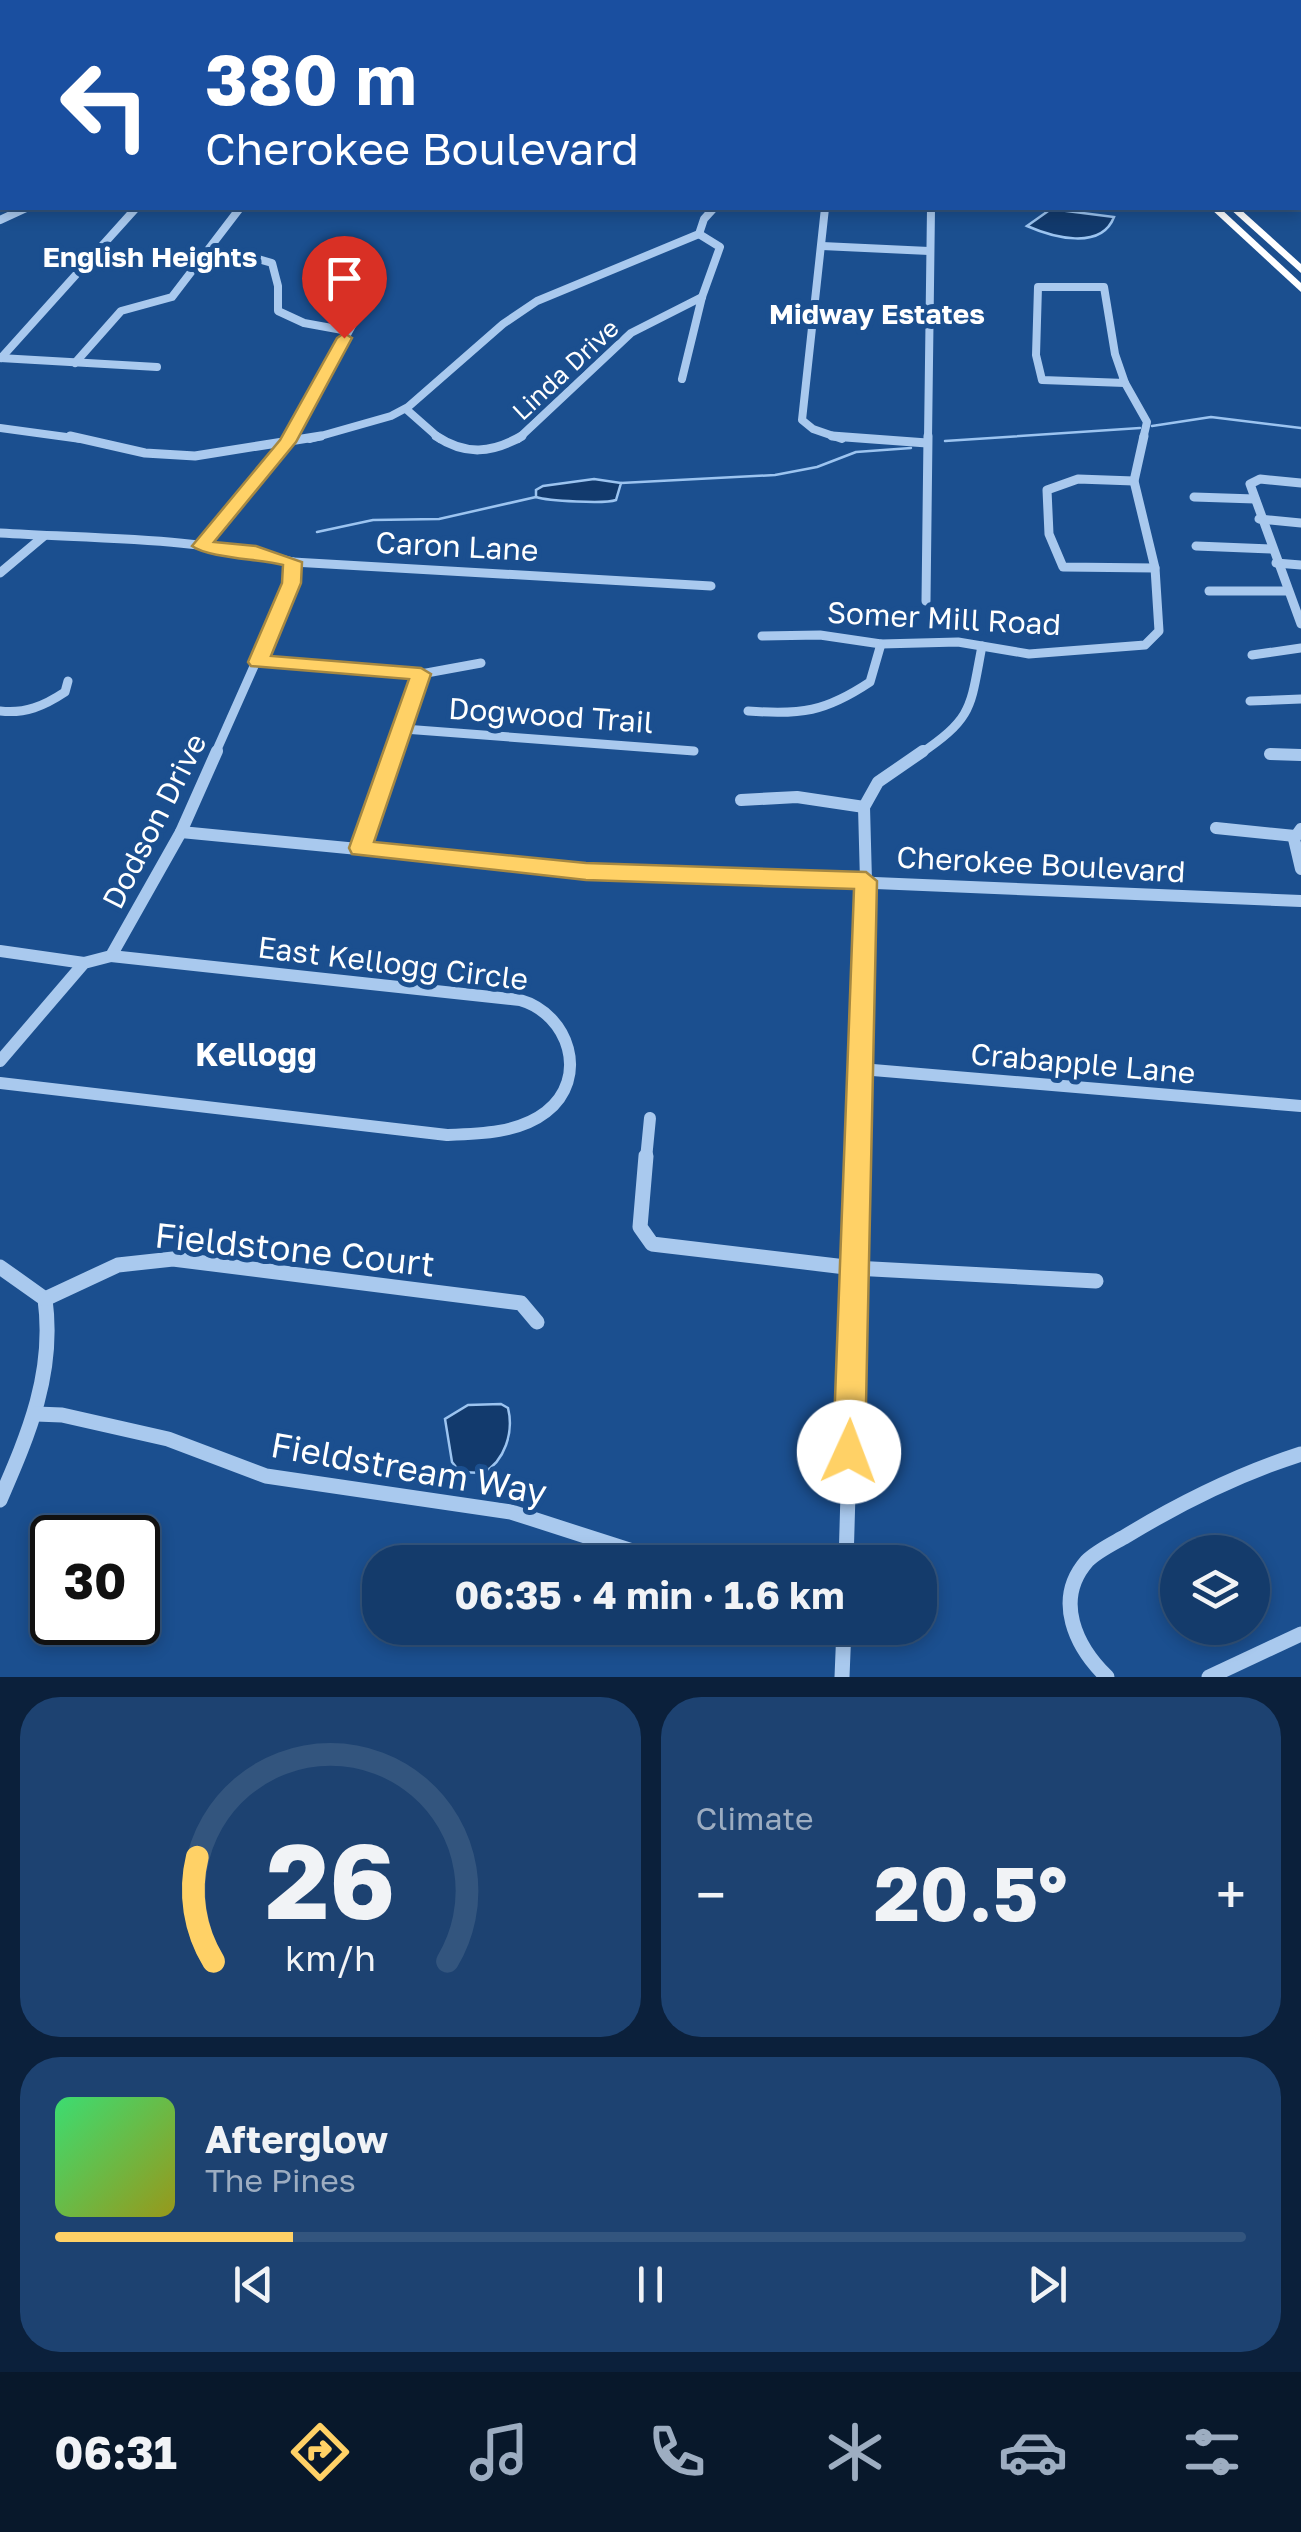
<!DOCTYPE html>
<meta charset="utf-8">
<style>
:root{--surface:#143b6b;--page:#1d4271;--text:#f1f3f6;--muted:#9dadc1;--line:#33557e;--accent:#ffd166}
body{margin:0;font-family:"Golos Text",sans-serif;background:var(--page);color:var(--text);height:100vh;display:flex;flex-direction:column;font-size:38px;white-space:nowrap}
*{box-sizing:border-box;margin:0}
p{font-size:32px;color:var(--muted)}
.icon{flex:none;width:55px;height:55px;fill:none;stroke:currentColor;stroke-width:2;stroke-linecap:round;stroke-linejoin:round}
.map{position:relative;height:1677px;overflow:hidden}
.panel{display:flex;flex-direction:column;gap:20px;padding:20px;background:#0b203b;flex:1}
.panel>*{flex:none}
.banner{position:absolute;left:0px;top:0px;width:1302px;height:210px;box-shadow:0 5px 15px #0003,0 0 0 2px var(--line);background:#1a4fa0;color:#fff;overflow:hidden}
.buttons{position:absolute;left:1160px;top:1535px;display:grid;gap:20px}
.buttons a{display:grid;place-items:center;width:110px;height:110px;border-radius:50%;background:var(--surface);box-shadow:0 5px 15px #0003,0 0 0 2px var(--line);font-size:50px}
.speed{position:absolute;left:30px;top:1515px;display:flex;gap:20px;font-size:50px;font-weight:700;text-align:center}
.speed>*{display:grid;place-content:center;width:130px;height:130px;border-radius:50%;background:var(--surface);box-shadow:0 5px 15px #0003,0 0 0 2px var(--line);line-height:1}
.speed .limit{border:5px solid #111;border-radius:15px;background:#fff;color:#111}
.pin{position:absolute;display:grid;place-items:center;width:85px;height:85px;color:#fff;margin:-102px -42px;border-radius:50% 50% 50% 0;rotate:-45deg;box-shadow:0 0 10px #0007}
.pin .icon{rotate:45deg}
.me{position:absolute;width:110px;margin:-55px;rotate:2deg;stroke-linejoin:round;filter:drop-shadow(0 0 8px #0008)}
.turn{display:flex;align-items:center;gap:35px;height:210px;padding:0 40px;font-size:45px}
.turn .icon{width:130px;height:130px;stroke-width:2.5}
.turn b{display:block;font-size:70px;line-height:85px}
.big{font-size:75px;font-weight:700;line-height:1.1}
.panel .card{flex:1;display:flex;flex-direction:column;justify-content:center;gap:15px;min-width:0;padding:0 35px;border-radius:40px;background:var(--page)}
.panel .dial{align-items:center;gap:0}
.dial svg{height:260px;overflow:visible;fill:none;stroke:var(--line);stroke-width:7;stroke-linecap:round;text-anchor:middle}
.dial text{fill:var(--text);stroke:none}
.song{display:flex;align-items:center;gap:30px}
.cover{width:120px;height:120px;border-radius:15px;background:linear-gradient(135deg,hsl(140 70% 55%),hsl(60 70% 35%))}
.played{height:10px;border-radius:5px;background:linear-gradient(90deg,var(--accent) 20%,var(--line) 20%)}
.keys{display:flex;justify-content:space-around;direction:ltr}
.heat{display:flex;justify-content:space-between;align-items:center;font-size:55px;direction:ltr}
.panel .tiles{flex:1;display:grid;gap:20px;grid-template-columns:1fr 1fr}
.card:last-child{grid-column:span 2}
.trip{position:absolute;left:362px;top:1545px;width:575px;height:100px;border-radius:40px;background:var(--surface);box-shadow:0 5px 15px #0003,0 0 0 2px var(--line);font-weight:700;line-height:100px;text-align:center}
.menu{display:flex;height:160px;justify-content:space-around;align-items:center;background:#08182b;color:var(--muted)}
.menu .icon{width:70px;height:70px}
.menu .on{color:var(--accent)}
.menu b{font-size:45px;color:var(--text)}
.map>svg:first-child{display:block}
.water{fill:#123a6d;stroke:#9cc4f0;stroke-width:2.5}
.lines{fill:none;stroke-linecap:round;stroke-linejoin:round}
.stream{stroke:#9cc4f0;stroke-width:2.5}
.minor-far4{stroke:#a9c9ee;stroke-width:6}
.minor-far3{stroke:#a9c9ee;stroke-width:8}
.minor-far2{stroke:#a9c9ee;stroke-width:9}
.minor-far1{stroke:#a9c9ee;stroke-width:12}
.minor{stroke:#a9c9ee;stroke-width:15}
.highway{fill:#fff;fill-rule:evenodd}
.route{fill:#ffd166;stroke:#a68842;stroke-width:2.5}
.labels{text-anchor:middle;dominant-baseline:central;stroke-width:10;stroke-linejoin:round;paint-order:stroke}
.far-street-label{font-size:25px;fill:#fff;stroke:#1b4f8f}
.far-neighbourhood-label{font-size:28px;font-weight:bold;fill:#fff;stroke:#1b4f8f}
.street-label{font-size:30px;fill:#fff;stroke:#1b4f8f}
.neighbourhood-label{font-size:32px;font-weight:bold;fill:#fff;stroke:#1b4f8f}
.near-street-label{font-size:35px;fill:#fff;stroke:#1b4f8f}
</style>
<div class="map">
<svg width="1301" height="1677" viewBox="0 0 1301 1677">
<rect width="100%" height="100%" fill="#1b4f8f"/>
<g class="water">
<path d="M 1051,209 L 1114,217 C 1101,251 1052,237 1027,226 Z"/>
<path d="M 594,479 L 621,483 L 616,500 C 605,504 548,501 536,497 L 536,490 L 543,486 Z"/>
<path d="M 501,1404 L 508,1408 C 514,1432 505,1461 483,1473 L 460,1472 L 452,1462 L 445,1419 L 468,1405 Z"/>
</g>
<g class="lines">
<g class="stream">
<polyline points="891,0 912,2"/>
<polyline points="931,2 942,0"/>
<polyline points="1152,426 1211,417 1301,428"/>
<polyline points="945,441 1140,428"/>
<polyline points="621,483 775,475 817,467 856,452 911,448"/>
<polyline points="317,532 373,520 439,519 536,497"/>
</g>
<polyline class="minor-far4" points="1131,0 1135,2"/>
<g class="minor-far3">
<polyline points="825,208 802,420 813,429 842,439"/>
<polyline points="0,220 26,208"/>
<polyline points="822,246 929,251"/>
<polyline points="202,256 251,257 272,263 278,286 278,311 304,323 348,331"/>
<polygon points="1038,287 1104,287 1115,354 1125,383 1042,380 1036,355"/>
<polyline points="0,358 157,367"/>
<polyline points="1,358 136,208"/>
<polyline points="75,363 121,311 172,297 240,208"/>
<polyline points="682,379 702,297 720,247 699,234"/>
<polyline points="1125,383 1147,422 1143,439"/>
<polyline points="406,409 440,439"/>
<polyline points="0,428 81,439"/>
<polyline points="290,439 374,285"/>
<polyline points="310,439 391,416 408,407 503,324 537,301 699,234 704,219 714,208"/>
<polyline points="518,439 631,333 702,297"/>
<polyline points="928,439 931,208"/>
</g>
<g class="minor-far2">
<polyline points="70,436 145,453 195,456 321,436"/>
<path d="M 436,436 C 466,456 492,453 522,436"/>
<polyline points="832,436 927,443"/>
<polyline points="1134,481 1078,479 1047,490 1049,534 1063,567 1155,568"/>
<polyline points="1301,483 1260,479 1250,484 1301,624"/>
<polyline points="1194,497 1255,499"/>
<polyline points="1259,519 1301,523"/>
<path d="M 0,533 C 97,539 199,537 293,562 L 711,586"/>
<polyline points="201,546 291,436"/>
<polyline points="1196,546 1271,549"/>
<polyline points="1276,563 1301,565"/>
<polyline points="0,573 44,536"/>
<polyline points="1209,591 1286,591"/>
<polyline points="926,601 928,436"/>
<polyline points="762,636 820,635 881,644 958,642 1029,654 1145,645 1159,631 1155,568 1134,481 1144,436"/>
<polyline points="1252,655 1301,648"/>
<polyline points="258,662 421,674 481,663"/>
<polyline points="1250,701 1301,699"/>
<path d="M 0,711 C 25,714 44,706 65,692 L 68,681"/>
<path d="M 748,711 C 801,715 825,712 870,682 L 881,644"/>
<polyline points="404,729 694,751"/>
<polyline points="215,754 291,583 293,562"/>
<polyline points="393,754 421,674"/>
<path d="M 920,754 C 974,717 970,708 982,646"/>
</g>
<g class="minor-far1">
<polyline points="1270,754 1301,755"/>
<polyline points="741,800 797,797 864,807"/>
<polyline points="1216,828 1295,836"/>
<polyline points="1301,829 1294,839 1301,869"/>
<polyline points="181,832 587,871 1301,901"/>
<polyline points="360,848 394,751"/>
<polyline points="0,951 84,963"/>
<polyline points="0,1061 84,963 111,956 181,832 217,751"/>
<polyline points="861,1069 1301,1106"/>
<path d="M 0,1083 L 447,1135 C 480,1134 519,1133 546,1112 C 590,1078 569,1014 520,1000 L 111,956"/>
<polyline points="646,1159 650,1118"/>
<polyline points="858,1159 866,881 864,807 878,782 923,751"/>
</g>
<g class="minor">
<polyline points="646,1156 640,1227 652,1244 854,1268 1096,1281"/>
<path d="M 0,1267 L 45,1299 C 55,1373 29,1433 0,1500"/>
<polyline points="45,1299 118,1265 173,1259 521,1303 537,1322"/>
<polyline points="36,1414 62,1415 168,1439 266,1476 511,1512 654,1558"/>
<polyline points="846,1562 858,1156"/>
<polyline points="842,1677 844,1628"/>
<path d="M 1107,1677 C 1076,1647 1053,1600 1087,1561 C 1097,1551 1114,1543 1126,1536 C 1182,1502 1239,1474 1301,1454"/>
<polyline points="1209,1677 1301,1634"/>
</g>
<g class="highway">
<polygon points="1033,0 1042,0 1044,2 1035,2"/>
<polygon points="1049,0 1058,0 1060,2 1051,2"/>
<polygon points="1210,208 1220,208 1301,283 1301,292"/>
<polygon points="1229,208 1239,208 1301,264 1301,273"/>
</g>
</g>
<path class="route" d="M 344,333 L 352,338 L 296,442 L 214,542 L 256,546 L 302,562 L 301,583 L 271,656 L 421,668 L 431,674 L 374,842 L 586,863 L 866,872 L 877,881 L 865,1452 L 860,1463 L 849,1468 L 838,1463 L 833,1452 L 854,889 L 586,880 L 352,854 L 349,848 L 409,679 L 251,666 L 248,662 L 282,583 L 283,565 C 260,559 208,558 192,546 L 280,440 L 337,338 Z"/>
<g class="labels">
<g class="far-street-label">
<text transform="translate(565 369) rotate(-43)">Linda Drive</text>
</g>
<g class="far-neighbourhood-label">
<text x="150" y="256">English Heights</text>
<text x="877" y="313">Midway Estates</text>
</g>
<g class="street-label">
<text transform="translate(457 546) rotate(3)">Caron Lane</text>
<text transform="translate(944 618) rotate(3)">Somer Mill Road</text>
<text transform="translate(551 715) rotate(4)">Dogwood Trail</text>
<text transform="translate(154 821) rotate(-63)">Dodson Drive</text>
<text transform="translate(1041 864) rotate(3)">Cherokee Boulevard</text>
<text transform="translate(393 963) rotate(7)">East Kellogg Circle</text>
<text transform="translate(1083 1063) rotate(5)">Crabapple Lane</text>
</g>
<g class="neighbourhood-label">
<text x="256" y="1054">Kellogg</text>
</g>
<g class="near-street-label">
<text transform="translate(295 1249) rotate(6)">Fieldstone Court</text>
<text transform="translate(409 1468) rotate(10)">Fieldstream Way</text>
</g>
</g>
</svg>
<div class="buttons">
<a><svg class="icon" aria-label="layers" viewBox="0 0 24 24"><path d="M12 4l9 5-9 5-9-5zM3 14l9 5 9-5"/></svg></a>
</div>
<div class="speed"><div class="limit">30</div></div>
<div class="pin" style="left:344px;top:338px;background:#d93025"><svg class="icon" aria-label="arrive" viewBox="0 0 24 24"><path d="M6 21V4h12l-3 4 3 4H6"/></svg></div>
<svg class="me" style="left:849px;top:1452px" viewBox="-20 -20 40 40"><circle r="19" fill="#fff"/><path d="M0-13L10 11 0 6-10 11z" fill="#ffd166"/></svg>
<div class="trip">06:35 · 4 min · 1.6 km</div>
<div class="banner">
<div class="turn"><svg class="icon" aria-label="left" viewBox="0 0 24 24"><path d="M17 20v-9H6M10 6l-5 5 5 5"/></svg><div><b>380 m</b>Cherokee Boulevard</div></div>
</div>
</div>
<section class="panel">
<div class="tiles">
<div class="card dial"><svg viewBox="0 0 100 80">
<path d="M14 69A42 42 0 1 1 86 69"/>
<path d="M14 69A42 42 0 0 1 9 37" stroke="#ffd166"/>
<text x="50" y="56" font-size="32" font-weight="700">26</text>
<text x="50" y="72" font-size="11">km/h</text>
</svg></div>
<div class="card"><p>Climate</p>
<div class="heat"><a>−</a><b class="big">20.5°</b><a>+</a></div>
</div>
<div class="card">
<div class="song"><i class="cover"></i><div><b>Afterglow</b><p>The Pines</p></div></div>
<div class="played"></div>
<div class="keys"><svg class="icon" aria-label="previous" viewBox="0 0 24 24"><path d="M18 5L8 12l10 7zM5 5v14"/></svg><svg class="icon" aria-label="pause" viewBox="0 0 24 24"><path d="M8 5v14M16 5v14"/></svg><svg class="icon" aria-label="next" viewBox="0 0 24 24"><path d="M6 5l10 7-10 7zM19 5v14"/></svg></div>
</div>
</div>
</section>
<nav class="menu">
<b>06:31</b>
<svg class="icon on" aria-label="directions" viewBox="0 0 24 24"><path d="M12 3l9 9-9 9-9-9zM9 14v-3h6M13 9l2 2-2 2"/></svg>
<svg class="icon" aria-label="music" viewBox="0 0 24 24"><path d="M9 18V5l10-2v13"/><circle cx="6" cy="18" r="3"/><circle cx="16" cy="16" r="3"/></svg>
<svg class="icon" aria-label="phone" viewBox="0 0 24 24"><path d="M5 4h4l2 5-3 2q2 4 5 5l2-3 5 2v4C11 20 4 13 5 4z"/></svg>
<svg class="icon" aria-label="climate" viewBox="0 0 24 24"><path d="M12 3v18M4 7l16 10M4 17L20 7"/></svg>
<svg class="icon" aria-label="car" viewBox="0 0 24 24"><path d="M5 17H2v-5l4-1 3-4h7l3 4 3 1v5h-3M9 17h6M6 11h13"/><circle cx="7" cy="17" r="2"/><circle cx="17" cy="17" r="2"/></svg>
<svg class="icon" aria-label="filters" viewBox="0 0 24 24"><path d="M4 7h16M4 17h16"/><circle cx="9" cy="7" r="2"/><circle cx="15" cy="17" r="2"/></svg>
</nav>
